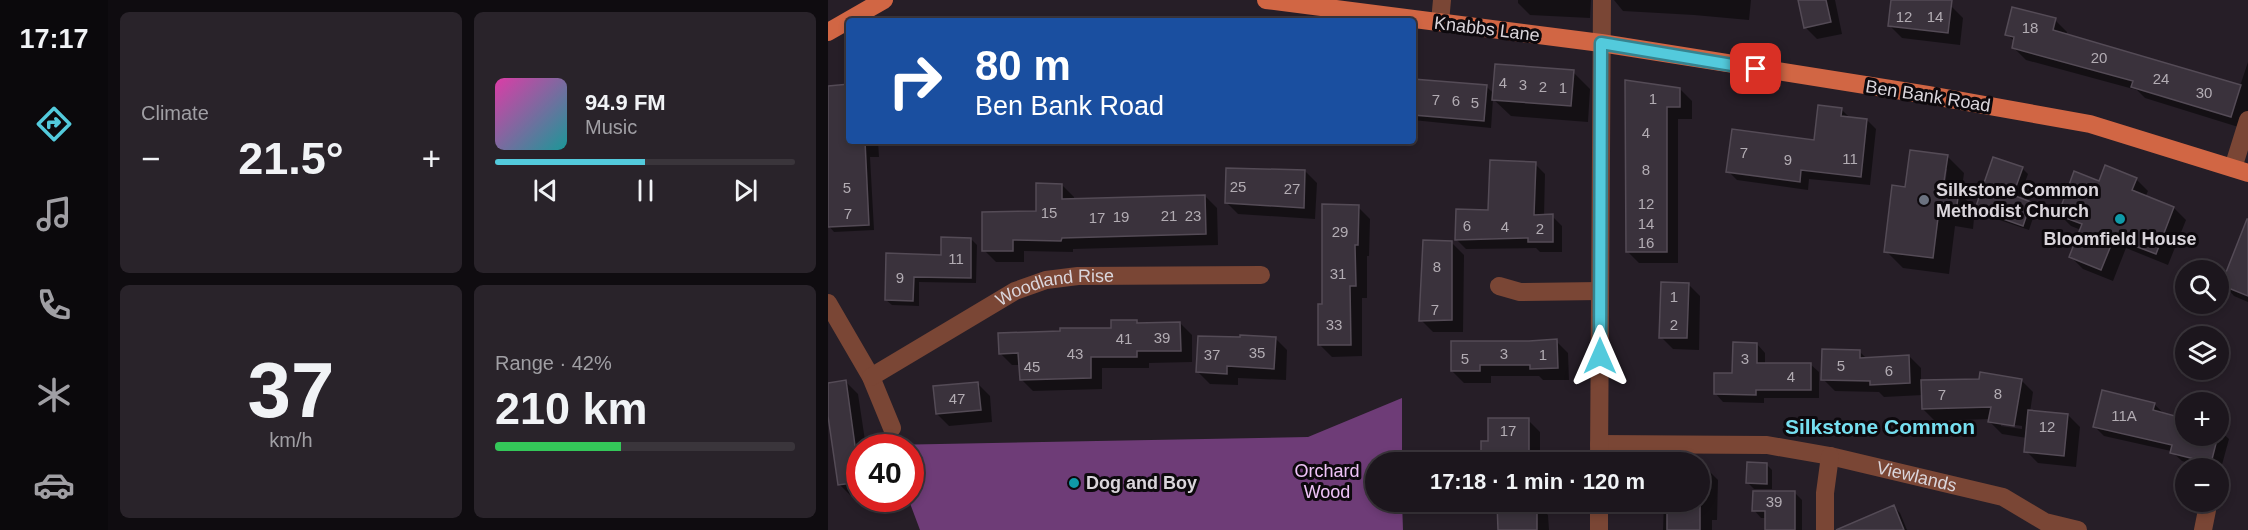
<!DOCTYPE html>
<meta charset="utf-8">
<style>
:root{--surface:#1c161d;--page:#29232a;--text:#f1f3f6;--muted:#a09fa4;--line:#3a353b;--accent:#53cadc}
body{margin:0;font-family:Arial,sans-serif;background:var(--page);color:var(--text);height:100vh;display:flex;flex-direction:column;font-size:22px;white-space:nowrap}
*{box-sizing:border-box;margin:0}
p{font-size:20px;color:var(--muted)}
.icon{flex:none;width:33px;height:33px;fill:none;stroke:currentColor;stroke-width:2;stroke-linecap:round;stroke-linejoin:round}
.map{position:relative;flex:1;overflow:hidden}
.details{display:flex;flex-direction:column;gap:12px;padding:12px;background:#0f0c10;width:720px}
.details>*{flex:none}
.hud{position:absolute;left:18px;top:18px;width:570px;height:126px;border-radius:6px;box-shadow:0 3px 9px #0003,0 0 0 2px var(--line);background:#1a4fa0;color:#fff;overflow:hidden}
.controls{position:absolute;left:1347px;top:260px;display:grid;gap:12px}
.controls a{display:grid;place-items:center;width:54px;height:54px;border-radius:50%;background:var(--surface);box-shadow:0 3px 9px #0003,0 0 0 2px var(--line);font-size:30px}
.speed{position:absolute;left:18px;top:434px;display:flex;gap:12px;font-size:30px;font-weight:700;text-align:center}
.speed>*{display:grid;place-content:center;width:78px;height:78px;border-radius:50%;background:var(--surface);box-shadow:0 3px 9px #0003,0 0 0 2px var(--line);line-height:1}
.speed .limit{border:9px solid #d22;background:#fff;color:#111}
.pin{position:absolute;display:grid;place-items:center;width:51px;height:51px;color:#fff;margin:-26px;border-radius:12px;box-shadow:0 3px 9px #0006}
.me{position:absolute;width:66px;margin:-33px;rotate:0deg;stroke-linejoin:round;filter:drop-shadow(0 0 4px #0008)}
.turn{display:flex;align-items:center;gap:21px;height:126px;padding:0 30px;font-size:27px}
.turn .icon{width:78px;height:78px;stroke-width:2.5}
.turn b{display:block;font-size:42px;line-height:51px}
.big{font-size:45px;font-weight:700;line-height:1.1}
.details .widget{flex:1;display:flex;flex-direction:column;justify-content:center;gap:9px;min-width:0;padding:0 21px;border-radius:9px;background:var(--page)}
.details .dial{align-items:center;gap:0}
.dial b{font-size:78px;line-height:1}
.song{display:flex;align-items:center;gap:18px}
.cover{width:72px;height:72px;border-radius:9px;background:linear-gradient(135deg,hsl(320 70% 55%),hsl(180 70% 35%))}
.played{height:6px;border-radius:3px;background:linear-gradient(90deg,var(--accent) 50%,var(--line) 50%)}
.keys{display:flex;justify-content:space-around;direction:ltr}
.heat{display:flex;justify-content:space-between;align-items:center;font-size:33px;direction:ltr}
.charge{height:9px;border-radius:4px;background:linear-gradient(90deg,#34c759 42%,var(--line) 0)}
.details .tiles{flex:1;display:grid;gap:12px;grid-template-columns:repeat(2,1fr)}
.trip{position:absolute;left:537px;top:452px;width:345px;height:60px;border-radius:30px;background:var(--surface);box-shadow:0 3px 9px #0003,0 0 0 2px var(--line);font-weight:700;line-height:60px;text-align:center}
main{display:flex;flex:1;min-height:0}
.tab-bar{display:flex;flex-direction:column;width:108px;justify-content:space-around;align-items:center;background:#0b090c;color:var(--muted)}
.tab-bar .icon{width:42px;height:42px}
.tab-bar .on{color:var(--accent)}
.tab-bar b{font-size:27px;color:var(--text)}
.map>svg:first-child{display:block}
.forest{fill:#6e3c77}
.shadow{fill:#0007;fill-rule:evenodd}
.building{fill:#3a323c;stroke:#544b56;stroke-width:1.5}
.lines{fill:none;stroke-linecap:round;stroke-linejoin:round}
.minor{stroke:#7a4635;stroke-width:18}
.major{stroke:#d16644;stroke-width:18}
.route-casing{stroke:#36838f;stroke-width:15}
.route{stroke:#53cadc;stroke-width:10}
.worship-dot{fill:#6b7280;stroke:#0d090d;stroke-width:2}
.culture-dot{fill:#0f9aa8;stroke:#0d090d;stroke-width:2}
.labels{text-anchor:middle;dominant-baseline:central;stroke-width:6;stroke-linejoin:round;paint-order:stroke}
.number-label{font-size:15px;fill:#b2acb3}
.street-label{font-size:18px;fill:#dad5db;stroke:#0d090d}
.poi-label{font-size:18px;font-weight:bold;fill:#dad5db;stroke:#0d090d;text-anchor:start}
.park-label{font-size:18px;fill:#efc3f7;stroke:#0d090d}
.quarter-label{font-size:21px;font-weight:bold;fill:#76dff0;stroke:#0d090d}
</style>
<main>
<nav class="tab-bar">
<b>17:17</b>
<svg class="icon on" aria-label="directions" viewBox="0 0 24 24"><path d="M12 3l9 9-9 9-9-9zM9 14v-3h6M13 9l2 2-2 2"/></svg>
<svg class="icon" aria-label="music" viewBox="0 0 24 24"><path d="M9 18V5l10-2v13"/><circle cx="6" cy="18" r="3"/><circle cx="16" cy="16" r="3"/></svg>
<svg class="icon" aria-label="phone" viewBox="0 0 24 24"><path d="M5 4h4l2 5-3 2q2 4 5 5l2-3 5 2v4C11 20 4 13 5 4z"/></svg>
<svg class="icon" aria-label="climate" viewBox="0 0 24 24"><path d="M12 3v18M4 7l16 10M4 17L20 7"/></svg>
<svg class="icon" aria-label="car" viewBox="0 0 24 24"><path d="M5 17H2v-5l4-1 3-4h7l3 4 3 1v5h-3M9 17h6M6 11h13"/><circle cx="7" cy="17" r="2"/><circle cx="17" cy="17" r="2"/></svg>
</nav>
<section class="details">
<div class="tiles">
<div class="widget"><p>Climate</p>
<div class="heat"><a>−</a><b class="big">21.5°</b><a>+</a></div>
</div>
<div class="widget">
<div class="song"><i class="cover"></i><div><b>94.9 FM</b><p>Music</p></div></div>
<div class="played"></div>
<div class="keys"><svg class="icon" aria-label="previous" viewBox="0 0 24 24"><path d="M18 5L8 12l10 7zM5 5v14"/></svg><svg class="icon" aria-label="pause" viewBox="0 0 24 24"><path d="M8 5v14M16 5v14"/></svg><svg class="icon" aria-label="next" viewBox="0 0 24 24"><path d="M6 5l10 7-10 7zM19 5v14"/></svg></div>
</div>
<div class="widget dial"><b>37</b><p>km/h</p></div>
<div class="widget"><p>Range · 42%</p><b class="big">210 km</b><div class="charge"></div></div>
</div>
</section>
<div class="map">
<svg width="1420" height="530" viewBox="0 0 1420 530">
<rect width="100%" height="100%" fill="#261e27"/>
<polygon class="forest" points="574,398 574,462 548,462 548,501 574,501 575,530 92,530 80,498 82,498 82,447 60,447 59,445 480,437"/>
<g class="shadow">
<polygon points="690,0 763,0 762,18 702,15 690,3"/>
<polygon points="786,0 923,0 921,20 866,15 795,11"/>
<polygon points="971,0 1007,0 1014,34 989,39 977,27"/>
<polygon points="1065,0 1123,6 1135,18 1132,45 1074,38 1062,26"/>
<polygon points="1227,20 1239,32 1238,36 1412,86 1420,62 1420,130 1317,98 1309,90 1198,60 1185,47 1187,42 1179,34"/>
<polygon points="745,72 762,89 760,122 683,116 665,99 663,128 585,120 585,80 658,86 666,94"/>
<polygon points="798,82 852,89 864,101 864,119 850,119 850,263 811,263 799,251"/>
<polygon points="21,86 21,141 50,141 51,157 42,157 46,230 6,232 0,225 0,88"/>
<polygon points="1013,109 1023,119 1039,120 1048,129 1042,185 981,179 980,190 909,180 900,171 988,142"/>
<path d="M 1119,156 L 1136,173 L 1133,195 L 1147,208 L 1145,229 L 1127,226 L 1121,274 L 1075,268 L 1058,251 L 1078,189 ZM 1116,169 L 1119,169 L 1116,196 L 1113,195 Z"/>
<polygon points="707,164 717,174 716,216 724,216 734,226 734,252 712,252 708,248 638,249 628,239 662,211"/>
<polygon points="1194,168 1200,174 1191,199 1203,203 1208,209 1201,230 1154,214 1148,208"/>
<polygon points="477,171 489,183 487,219 410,214 398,202"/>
<polygon points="1308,179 1320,191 1317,197 1346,208 1358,220 1340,265 1298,248 1285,281 1255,269 1243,257 1253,230 1243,226 1231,214 1272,183"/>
<polygon points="234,185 246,197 246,200 377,196 389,208 390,245 245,249 245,252 196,251 196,262 168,262 156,250 210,213"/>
<polygon points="530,207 542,219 541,256 539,256 539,298 534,298 534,356 504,357 492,345"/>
<polygon points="1415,231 1420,233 1420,302 1406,296 1395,284"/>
<polygon points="143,239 149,245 148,283 91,282 91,306 64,305 58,300 59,255 115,256"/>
<polygon points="624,243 636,255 635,332 605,332 593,320"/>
<polygon points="860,284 872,296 871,350 845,349 833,337"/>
<polygon points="308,321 311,324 352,323 364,335 364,362 321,363 321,368 274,368 274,389 205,391 193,379 192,365 184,365 172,353 285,329"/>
<polygon points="447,338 459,350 458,380 410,378 410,385 382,384 370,372"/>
<polygon points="728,341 740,353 741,380 715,380 711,376 663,376 663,383 636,383 624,371"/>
<polygon points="929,344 937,353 937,364 982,364 991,372 991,398 936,398 936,403 895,402 887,393"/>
<path d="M 1031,351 L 1039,359 L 1081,356 L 1093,368 L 1093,382 L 1193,380 L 1205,392 L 1202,412 L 1240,415 L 1252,427 L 1248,467 L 1210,463 L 1198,451 L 1199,438 L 1174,434 L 1162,422 L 1162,419 L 1107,421 L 1095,409 L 1095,395 L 1056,397 L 1051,392 L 1007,391 L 995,379 ZM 1173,423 L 1194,426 L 1194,429 L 1173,426 Z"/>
<polygon points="18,382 30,394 38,447 32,447 32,495 23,496 11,484 0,407 0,384"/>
<polygon points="150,384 162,396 164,422 121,426 109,414"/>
<polygon points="1326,404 1358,435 1390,435 1390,429 1401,439 1392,472 1390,468 1379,468 1354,461 1343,451 1276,436 1267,427"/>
<polygon points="700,420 712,432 712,462 654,462 662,443"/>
<polygon points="938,464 944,470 944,489 926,489 920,483"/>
<polygon points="872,467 878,468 890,480 889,520 884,520 884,530 835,530 836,501 872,501"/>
<polygon points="967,493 974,500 974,530 939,530 939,518 933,518 926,510"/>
<polygon points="708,503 720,515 721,530 672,530"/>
<polygon points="1066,507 1072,513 1079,530 1043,530"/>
</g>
<g class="building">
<polygon points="970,0 998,0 1003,22 976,28"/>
<polygon points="1063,0 1124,0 1120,33 1060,26"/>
<polygon points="1184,7 1228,18 1225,30 1413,85 1403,117 1303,87 1305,81 1184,48 1186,37 1177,35"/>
<polygon points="667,64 746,70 743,106 664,100"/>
<polygon points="585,79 659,85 656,121 585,115"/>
<polygon points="797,80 852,88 852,107 839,107 839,252 798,252"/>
<polygon points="21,84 21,141 37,141 41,225 0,227 0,86"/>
<polygon points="990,105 1014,108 1013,116 1039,119 1033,177 973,170 972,182 898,172 904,129 986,140"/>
<polygon points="1082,150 1120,155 1115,188 1131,190 1128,212 1111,210 1105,258 1056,252 1064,185 1077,187"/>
<polygon points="1165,157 1195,167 1185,195 1203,202 1195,226 1147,209"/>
<polygon points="662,160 708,162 706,215 725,214 725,242 700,242 700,238 627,240 628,209 660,210"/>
<polygon points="1277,165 1309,178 1304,190 1346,207 1328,254 1286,238 1273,270 1241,257 1254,224 1230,215 1246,171 1271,181"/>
<polygon points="398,168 477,170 476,208 397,203"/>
<polygon points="208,183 234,184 234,199 377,195 378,234 234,238 233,241 185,240 185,251 154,251 154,212 208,211"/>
<polygon points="494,204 531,205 530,245 527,245 528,286 522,286 523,345 490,345 490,304 494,304"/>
<polygon points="1419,219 1420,219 1420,296 1393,285"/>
<polygon points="113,237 143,238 143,278 86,277 85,301 57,300 58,253 113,255"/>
<polygon points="595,240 624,241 624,320 591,321"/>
<polygon points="833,282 861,283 859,338 831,338"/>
<polygon points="283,320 309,320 309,323 352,322 353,351 309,351 309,357 263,357 263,378 192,380 190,353 171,354 170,333 232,331 232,328 283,328"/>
<polygon points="412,335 448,337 446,369 399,366 399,374 368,372 370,336 412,337"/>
<polygon points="729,339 730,368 702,369 702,365 652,365 652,371 623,371 623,341 701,341"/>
<polygon points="905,342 929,343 929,363 983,363 983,390 928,390 928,395 886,394 886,373 904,373"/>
<polygon points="994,349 1032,350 1032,358 1081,355 1082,383 1042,385 1042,381 993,380"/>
<polygon points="1152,372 1194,379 1186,426 1160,422 1163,407 1094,409 1093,380 1151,379"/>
<polygon points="18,380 32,482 10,485 0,416 0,383"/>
<polygon points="150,382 153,410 108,414 105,386"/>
<polygon points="1274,390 1327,403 1325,410 1358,419 1358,435 1390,435 1390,428 1392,428 1383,463 1342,453 1344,445 1265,427"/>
<polygon points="1200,410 1240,414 1236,456 1196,452"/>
<polygon points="660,418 701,418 701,458 685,459 685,462 653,462 653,441 660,441"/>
<polygon points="919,462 939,463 939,484 918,483"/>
<polygon points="925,491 967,491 967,530 937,530 937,511 924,511"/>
<rect x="839" y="501" width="33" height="29"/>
<polygon points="669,502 709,502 709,530 670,530"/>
<polygon points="1066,505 1076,530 1008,530"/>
</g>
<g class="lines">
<g class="minor">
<polyline points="612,22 614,0"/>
<polyline points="1405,168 1420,120"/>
<polyline points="671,286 692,292 772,291"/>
<polyline points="0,303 43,377 64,428"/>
<path id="s1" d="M 43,377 L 187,291 L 218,280 L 250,276 L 433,275"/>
<path id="s2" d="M 771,444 L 939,445 L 1002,456 L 1175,497 L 1217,522 L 1250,530"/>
<polyline points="771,462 774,0"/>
<polyline points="771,530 771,501"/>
<polyline points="997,530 997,493 1002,456"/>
<polyline points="1375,530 1379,510"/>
</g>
<g class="major">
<polyline points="438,0 773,43 1100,95 1262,124 1420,173"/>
<polyline points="0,32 56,0"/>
</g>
</g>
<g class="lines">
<defs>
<polyline id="route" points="772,356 773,43 928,69"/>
</defs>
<use href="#route" class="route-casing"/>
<use href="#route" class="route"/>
</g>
<circle class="worship-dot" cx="1096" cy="200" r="6"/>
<g class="culture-dot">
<circle cx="1292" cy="219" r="6"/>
<circle cx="246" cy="483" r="6"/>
</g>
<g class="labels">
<g class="number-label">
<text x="1076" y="16">12</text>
<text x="1107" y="16">14</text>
<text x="1202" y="27">18</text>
<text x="1271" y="57">20</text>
<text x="1333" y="78">24</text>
<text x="675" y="82">4</text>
<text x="695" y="84">3</text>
<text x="715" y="86">2</text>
<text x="735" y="87">1</text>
<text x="1376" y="92">30</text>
<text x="825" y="98">1</text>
<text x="608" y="99">7</text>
<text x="628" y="100">6</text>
<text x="647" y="102">5</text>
<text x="818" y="132">4</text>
<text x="916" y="152">7</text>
<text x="1022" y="158">11</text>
<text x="960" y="159">9</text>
<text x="818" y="169">8</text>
<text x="410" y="186">25</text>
<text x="19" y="187">5</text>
<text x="464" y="188">27</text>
<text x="818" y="203">12</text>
<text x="221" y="212">15</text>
<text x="20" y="213">7</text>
<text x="341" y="215">21</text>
<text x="365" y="215">23</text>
<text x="293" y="216">19</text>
<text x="269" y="217">17</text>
<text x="818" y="223">14</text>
<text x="639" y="225">6</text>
<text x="677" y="226">4</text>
<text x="712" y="228">2</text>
<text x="512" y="231">29</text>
<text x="818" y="242">16</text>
<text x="128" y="258">11</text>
<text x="609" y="266">8</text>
<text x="510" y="273">31</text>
<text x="72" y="277">9</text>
<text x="846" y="296">1</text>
<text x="607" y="309">7</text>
<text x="506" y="324">33</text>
<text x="846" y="324">2</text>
<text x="334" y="337">39</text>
<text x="296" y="338">41</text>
<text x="429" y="352">35</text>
<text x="247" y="353">43</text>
<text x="676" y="353">3</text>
<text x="384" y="354">37</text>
<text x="715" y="354">1</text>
<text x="637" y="358">5</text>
<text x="917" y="358">3</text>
<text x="1013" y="365">5</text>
<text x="204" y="366">45</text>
<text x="1061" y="370">6</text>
<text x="963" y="376">4</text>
<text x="1170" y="393">8</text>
<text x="1114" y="394">7</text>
<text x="129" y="398">47</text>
<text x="1296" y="415">11A</text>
<text x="1219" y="426">12</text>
<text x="680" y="430">17</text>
<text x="946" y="501">39</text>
</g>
<g class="street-label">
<text transform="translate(659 29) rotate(7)">Knabbs Lane</text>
<text transform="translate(1100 96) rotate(9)">Ben Bank Road</text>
<text stroke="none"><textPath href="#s1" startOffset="208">Woodland Rise</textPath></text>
<text stroke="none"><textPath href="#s2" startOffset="321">Viewlands</textPath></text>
</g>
<g class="poi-label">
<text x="1108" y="190">Silkstone Common<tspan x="1108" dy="21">Methodist Church</tspan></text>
<text x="1292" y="239" text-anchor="middle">Bloomfield House</text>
<text x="258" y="483">Dog and Boy</text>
</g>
<g class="park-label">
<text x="499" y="471">Orchard<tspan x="499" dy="21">Wood</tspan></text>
</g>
<g class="quarter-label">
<text x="1052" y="426">Silkstone Common</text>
</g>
</g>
</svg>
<div class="controls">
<a><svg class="icon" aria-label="search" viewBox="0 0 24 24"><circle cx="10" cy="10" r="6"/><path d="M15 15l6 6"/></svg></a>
<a><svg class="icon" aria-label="layers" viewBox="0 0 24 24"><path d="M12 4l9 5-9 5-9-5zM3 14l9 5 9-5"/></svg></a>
<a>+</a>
<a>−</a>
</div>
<div class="speed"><div class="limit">40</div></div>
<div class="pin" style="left:928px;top:69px;background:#d93025"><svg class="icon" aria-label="arrive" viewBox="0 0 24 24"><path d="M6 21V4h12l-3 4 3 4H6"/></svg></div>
<svg class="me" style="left:772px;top:356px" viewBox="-20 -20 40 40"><path d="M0-17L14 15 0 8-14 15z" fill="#53cadc" stroke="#fff" stroke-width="4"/></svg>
<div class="trip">17:18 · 1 min · 120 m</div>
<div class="hud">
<div class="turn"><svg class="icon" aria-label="right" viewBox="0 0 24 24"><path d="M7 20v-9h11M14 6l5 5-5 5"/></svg><div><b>80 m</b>Ben Bank Road</div></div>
</div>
</div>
</main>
